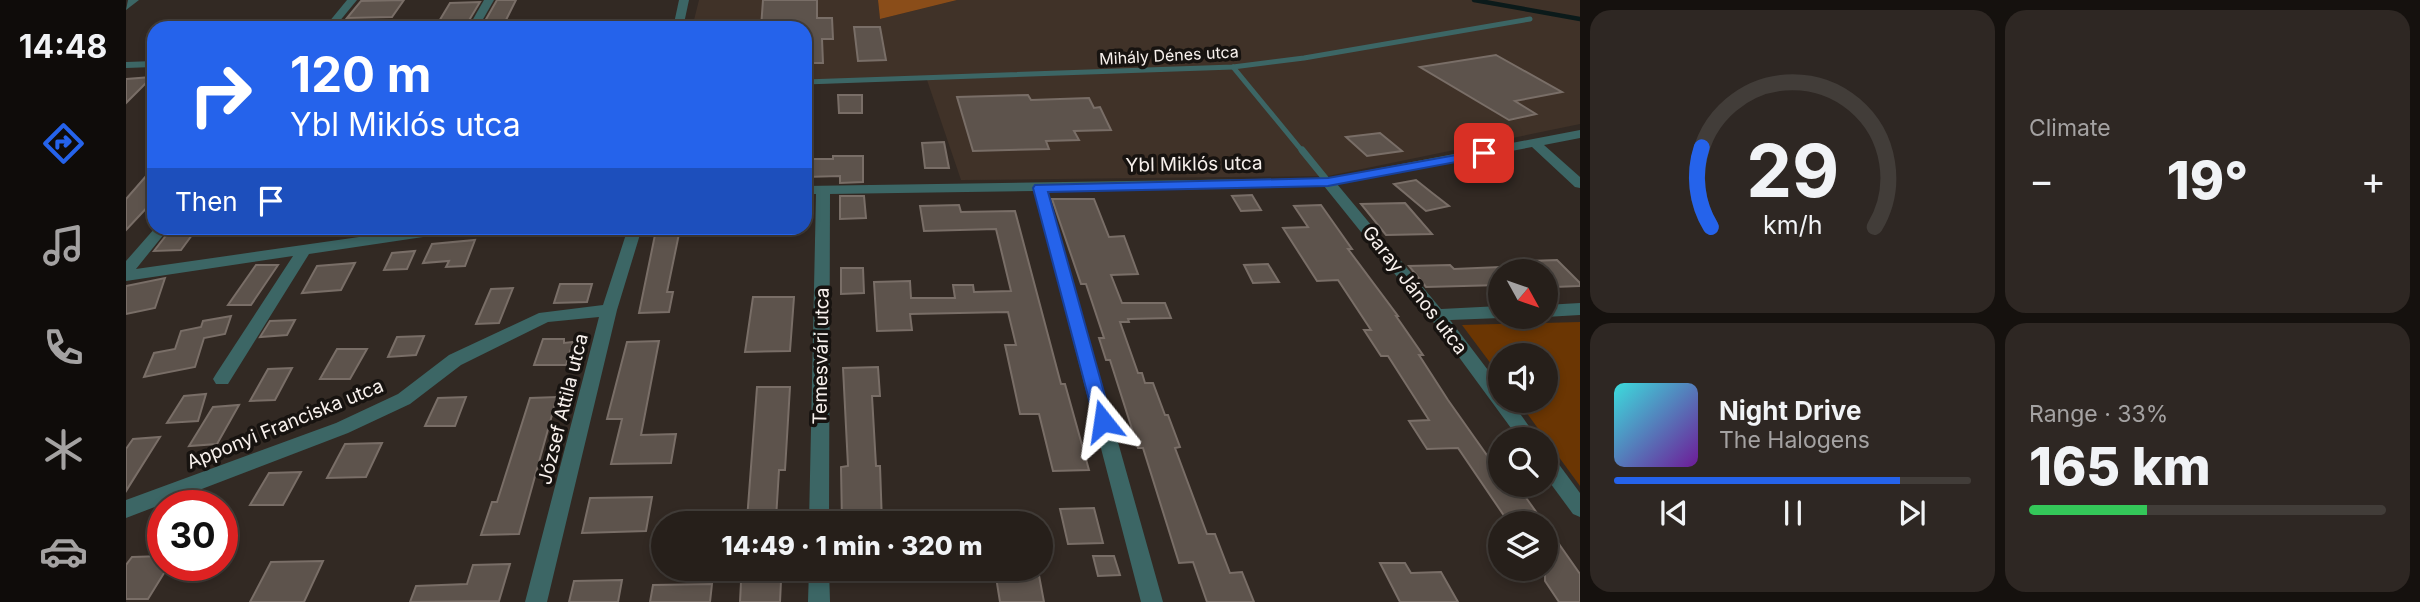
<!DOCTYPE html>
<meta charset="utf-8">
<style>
:root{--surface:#261f1a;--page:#2e2723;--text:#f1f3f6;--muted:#a4a2a2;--line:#423d39;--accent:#2563eb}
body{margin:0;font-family:Inter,sans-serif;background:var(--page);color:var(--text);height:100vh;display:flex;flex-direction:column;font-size:26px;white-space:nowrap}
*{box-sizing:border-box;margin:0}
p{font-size:23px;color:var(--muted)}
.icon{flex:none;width:38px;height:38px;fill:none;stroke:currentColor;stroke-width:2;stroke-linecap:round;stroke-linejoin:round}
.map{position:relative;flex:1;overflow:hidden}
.sheet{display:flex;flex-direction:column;gap:10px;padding:10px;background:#15110e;width:840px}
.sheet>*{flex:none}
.hud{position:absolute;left:21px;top:21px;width:665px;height:214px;border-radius:21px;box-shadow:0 4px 10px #0003,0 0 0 2px var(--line);background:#2563eb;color:#fff;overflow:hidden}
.needle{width:46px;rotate:130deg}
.fabs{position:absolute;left:1362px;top:259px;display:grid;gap:14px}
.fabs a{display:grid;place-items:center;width:70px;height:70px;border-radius:50%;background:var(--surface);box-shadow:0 4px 10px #0003,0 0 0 2px var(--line);font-size:35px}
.speed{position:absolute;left:21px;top:490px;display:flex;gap:14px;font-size:35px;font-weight:700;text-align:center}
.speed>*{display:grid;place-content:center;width:91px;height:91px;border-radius:50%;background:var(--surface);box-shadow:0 4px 10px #0003,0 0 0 2px var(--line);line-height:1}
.speed .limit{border:10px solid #d22;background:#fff;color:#111}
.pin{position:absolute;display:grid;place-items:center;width:60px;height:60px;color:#fff;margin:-30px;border-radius:14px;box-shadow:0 4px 10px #0006}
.me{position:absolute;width:77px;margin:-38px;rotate:345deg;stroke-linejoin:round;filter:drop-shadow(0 0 5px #0008)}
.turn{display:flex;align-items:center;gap:24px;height:147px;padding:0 28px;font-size:32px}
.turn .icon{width:91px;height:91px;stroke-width:2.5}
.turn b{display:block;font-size:49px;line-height:60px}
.then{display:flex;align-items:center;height:66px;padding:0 28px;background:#0003;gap:14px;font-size:26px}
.big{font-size:52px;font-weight:800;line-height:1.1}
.sheet .card{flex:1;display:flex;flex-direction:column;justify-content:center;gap:10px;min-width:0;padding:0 24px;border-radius:21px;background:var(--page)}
.sheet .dial{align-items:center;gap:0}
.dial svg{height:182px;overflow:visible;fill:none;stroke:var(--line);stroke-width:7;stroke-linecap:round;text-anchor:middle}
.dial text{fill:var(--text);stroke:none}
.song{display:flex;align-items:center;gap:21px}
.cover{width:84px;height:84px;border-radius:10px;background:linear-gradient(135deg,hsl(180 70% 55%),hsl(280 70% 35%))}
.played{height:7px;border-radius:4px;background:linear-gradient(90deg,var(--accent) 80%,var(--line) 80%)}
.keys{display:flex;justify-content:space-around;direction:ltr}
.heat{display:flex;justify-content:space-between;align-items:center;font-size:38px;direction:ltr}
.charge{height:10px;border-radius:5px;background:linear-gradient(90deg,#34c759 33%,var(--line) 0)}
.sheet .tiles{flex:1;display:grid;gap:10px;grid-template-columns:repeat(2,1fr)}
.trip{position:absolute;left:525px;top:511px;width:402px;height:70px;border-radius:35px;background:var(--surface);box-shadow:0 4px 10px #0003,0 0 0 2px var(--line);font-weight:800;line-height:70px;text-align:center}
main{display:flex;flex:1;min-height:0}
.tabs{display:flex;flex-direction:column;width:126px;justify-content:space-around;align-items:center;background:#0f0c0a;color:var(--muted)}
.tabs .icon{width:49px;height:49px}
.tabs .current{color:var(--accent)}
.tabs b{font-size:32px;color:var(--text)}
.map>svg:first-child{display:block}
.built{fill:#403228}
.green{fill:#6b3603}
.forest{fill:#8a4d19}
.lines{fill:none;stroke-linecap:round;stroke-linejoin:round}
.stream{stroke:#0b1a1a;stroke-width:4.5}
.building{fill:#5d534c;stroke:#796e67;stroke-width:2}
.service-far1{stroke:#3c6665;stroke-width:5}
.service{stroke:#3c6665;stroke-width:7}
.minor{fill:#3c6665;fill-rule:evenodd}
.route{fill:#2563eb;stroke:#184099;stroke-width:2}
.labels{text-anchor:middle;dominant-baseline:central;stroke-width:7;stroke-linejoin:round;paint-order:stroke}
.far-street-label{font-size:16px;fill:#f8f1ed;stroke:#171310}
.street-label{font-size:19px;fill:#f8f1ed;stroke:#171310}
</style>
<main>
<nav class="tabs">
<b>14:48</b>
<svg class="icon current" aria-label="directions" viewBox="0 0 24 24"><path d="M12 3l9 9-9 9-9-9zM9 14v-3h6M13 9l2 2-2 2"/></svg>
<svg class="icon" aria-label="music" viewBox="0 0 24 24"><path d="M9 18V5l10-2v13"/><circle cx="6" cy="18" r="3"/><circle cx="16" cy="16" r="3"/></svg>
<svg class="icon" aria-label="phone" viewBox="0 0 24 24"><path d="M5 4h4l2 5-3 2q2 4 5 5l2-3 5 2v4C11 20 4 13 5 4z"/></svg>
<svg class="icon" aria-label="climate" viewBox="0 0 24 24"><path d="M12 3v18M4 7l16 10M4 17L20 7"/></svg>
<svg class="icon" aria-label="car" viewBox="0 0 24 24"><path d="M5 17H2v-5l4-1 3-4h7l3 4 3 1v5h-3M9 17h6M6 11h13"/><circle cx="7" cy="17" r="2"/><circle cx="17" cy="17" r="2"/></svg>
</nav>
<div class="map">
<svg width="1454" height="602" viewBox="0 0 1454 602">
<rect width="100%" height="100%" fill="#322923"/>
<polygon class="built" points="573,0 752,0 754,19 831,0 1454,0 1454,124 1202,176 835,180 801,80 679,84 679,28 566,28"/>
<polygon class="green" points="1454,322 1454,486 1392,401 1419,401 1419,355 1374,355 1374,376 1336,325"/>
<polygon class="forest" points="752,0 831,0 754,19"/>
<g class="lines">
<polyline class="stream" points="1348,0 1454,19"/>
</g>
<g class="building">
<polygon points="278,0 266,17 221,18 235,1"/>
<polygon points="371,0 390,0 380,20 359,21"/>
<polygon points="637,0 691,0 691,18 706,18 707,39 696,39 697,63 679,63 679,28 635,28"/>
<polygon points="354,2 342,22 312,23 324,3"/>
<polygon points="728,27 754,27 760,60 732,61"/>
<polygon points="1370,55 1436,92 1389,101 1410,114 1383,120 1294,67"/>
<polygon points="26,77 0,103 0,79"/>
<polygon points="712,95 736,95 736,113 713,113"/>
<polygon points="902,95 905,100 963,98 968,108 974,107 985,130 948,131 953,140 920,141 923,149 847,151 831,97"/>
<polygon points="1254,133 1276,151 1241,156 1220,137"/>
<polygon points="818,142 823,168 799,168 796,143"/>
<polygon points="707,156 737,156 737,182 714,183 714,176 679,177 679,159 707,159"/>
<polygon points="28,167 28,200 0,230 0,199"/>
<polygon points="1290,180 1305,192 1323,206 1300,211 1268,184"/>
<polygon points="1126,195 1135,210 1115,211 1106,196"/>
<polygon points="714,196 738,196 740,218 714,219"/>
<polygon points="926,199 968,199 983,237 998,236 1012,274 985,275 996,303 1039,303 1045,318 1002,319 1003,322 994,322 1012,373 1016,373 1019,383 1027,383 1039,415 1042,415 1054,447 1049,448 1081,534 1089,534 1104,573 1116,572 1128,602 1081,602 1067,562 1053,563 1017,448 1012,448 984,360 980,360 973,338 978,338 960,284 955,284"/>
<polygon points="1279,203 1306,234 1260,235 1235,204"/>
<polygon points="833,205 835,212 889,211 935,384 939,384 963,470 927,471 913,414 894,414 879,345 890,345 882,312 784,314 786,330 751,331 748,282 784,281 785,298 829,298 827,285 847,285 848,292 885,291 870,229 798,231 794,206"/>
<polygon points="1195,205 1226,249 1222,249 1272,316 1270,316 1297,355 1293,355 1322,400 1370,468 1374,468 1374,485 1391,485 1418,523 1383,523 1332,448 1301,449 1283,421 1303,420 1262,356 1255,356 1238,330 1245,330 1212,280 1191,281 1157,228 1182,227 1168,206"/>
<polygon points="554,229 541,292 547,292 543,312 513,313 530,230"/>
<polygon points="69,231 55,250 28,251 42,233"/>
<polygon points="349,240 339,266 320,267 323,261 297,263 306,244"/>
<polygon points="289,251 281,269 258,270 266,253"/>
<polygon points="1431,260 1454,283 1454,286 1428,287 1419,277 1419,271 1413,271 1404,261"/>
<polygon points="229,263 215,290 176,293 191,266"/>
<polygon points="1142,264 1153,282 1127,283 1118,265"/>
<polygon points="130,265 152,265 125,305 102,305"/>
<polygon points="1324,265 1328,269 1374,267 1374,285 1300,287 1283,266"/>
<polygon points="715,268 737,268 738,293 715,294"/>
<polygon points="39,278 29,308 0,314 0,286"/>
<polygon points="434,284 466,284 461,302 428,303"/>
<polygon points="387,288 373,323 350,324 365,289"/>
<polygon points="627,297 668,297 664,351 619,352"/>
<polygon points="105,316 99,334 78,338 69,367 18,377 28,353 49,349 55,331 75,327 77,321"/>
<polygon points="169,320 161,335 134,337 144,321"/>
<polygon points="298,336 290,355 262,357 271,337"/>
<polygon points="417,339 438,339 438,343 447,342 440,365 408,365"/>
<polygon points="533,341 515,435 550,434 545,463 485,464 496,419 481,419 501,342"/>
<polygon points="211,349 241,349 224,379 194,379"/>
<polygon points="752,367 754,396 746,396 750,466 754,466 756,523 716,523 715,467 722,466 717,368"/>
<polygon points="166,368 149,400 124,401 142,369"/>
<polygon points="631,387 664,387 659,470 653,470 650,519 621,520"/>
<polygon points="80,394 72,421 41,423 58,396"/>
<polygon points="340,397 329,426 299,426 312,398"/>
<polygon points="431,397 393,534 355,535 366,502 371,502 404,398"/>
<polygon points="113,405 91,444 63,446 87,407"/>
<polygon points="34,437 0,491 0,449 7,439"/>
<polygon points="256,443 240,477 201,478 219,444"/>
<polygon points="175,472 157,505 124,505 143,473"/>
<polygon points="526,497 520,531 456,533 464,498"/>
<polygon points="968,508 977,543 942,544 934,509"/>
<polygon points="1419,524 1454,574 1454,602 1433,602 1419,581"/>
<polygon points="37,556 37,565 43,565 22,599 0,599 0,565 6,557"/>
<polygon points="967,556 988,556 994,575 972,576"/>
<polygon points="197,561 178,602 124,602 145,562"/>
<polygon points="1254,563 1279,563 1285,573 1315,572 1332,602 1274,602"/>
<polygon points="384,564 373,601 284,602 290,586 341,584 347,565"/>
<polygon points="912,570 918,602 874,602 869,571"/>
<polygon points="496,580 492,602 443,602 448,581"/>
<polygon points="655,581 654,602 614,602 615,582"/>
<polygon points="586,584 584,602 524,602 527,585"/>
</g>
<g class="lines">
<g class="service-far1">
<polyline points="1107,67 1177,152"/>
<polyline points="679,82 1107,67 1178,58 1404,19"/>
</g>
<polyline class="service" points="1176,150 1202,182"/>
<g class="minor">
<polygon points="2,0 13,0 0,10"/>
<polygon points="221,0 231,0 208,28 198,28"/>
<polygon points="358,0 368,0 352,28 342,28"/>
<polygon points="553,0 563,0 557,28 547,28"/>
<polygon points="28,61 28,67 0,68 0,62"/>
<polygon points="1454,130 1454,138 1418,145 1454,177 1454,188 1449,187 1406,147 1211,184 1315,309 1374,306 1374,317 1377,317 1374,318 1324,320 1374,386 1374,401 1385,401 1412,439 1393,439 1305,319 1198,186 921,190 1037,602 1015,602 908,191 704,194 703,523 683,523 690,194 679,194 679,186 1202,178"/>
<polygon points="29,228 43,228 10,269 296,228 331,228 324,233 183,254 102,384 90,384 87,379 90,374 167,256 0,281 0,261"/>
<polygon points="502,228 516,228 491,310 421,602 399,602 473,317 422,322 335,365 284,404 222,433 0,518 0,500 210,423 272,394 323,355 413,313 477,305"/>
<polygon points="1454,303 1454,315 1419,317 1419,305"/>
<polygon points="1419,453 1426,455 1454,493 1454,517 1447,514 1419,476"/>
<polygon points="683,569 703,569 704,602 682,602"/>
</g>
</g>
<polygon class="route" points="1358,150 1362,151 1362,156 1202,186 922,192 986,421 983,426 977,428 970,426 907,188 909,185 1202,178"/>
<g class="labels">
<g class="far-street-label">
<text transform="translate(1043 55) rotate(-3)">Mihály Dénes utca</text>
</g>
<g class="street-label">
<text transform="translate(1068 164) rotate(-1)">Ybl Miklós utca</text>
<text transform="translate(1289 290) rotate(52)">Garay János utca</text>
<text transform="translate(695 356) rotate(-89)">Temesvári utca</text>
<text transform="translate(437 409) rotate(-76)">József Attila utca</text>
<text transform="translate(159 424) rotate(-22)">Apponyi Franciska utca</text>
</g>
</g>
</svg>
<div class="fabs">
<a><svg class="needle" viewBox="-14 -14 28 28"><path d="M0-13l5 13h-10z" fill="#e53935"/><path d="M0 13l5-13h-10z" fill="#a4a2a2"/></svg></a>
<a><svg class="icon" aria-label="sound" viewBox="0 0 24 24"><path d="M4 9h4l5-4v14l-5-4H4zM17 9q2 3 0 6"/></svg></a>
<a><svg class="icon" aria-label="search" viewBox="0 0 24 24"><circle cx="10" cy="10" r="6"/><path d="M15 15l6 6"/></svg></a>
<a><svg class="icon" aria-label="layers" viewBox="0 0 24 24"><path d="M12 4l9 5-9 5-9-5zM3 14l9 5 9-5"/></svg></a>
</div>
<div class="speed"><div class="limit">30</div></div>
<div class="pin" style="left:1358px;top:153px;background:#d93025"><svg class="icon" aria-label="arrive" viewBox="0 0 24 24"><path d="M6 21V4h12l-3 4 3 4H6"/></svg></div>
<svg class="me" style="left:977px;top:421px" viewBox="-20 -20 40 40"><path d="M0-17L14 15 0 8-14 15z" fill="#2563eb" stroke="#fff" stroke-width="4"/></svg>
<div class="trip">14:49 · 1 min · 320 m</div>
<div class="hud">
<div class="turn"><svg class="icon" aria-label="right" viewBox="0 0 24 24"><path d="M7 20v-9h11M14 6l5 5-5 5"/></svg><div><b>120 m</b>Ybl Miklós utca</div></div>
<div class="then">Then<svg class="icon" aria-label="arrive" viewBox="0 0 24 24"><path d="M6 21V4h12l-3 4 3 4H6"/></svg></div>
</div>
</div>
<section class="sheet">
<div class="tiles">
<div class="card dial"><svg viewBox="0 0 100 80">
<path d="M14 69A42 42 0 1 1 86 69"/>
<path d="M14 69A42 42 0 0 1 10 34" stroke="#2563eb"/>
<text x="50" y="56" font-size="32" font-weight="700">29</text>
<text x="50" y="72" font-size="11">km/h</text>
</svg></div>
<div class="card"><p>Climate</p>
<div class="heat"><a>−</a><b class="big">19°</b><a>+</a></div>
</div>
<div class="card">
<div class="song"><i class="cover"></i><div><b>Night Drive</b><p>The Halogens</p></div></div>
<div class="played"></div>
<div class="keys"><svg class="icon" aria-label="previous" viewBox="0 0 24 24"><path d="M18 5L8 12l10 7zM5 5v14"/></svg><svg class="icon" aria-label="pause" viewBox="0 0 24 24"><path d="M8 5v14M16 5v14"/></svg><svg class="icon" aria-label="next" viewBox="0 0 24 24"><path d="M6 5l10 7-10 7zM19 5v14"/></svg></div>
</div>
<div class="card"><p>Range · 33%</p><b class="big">165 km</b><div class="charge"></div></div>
</div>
</section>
</main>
